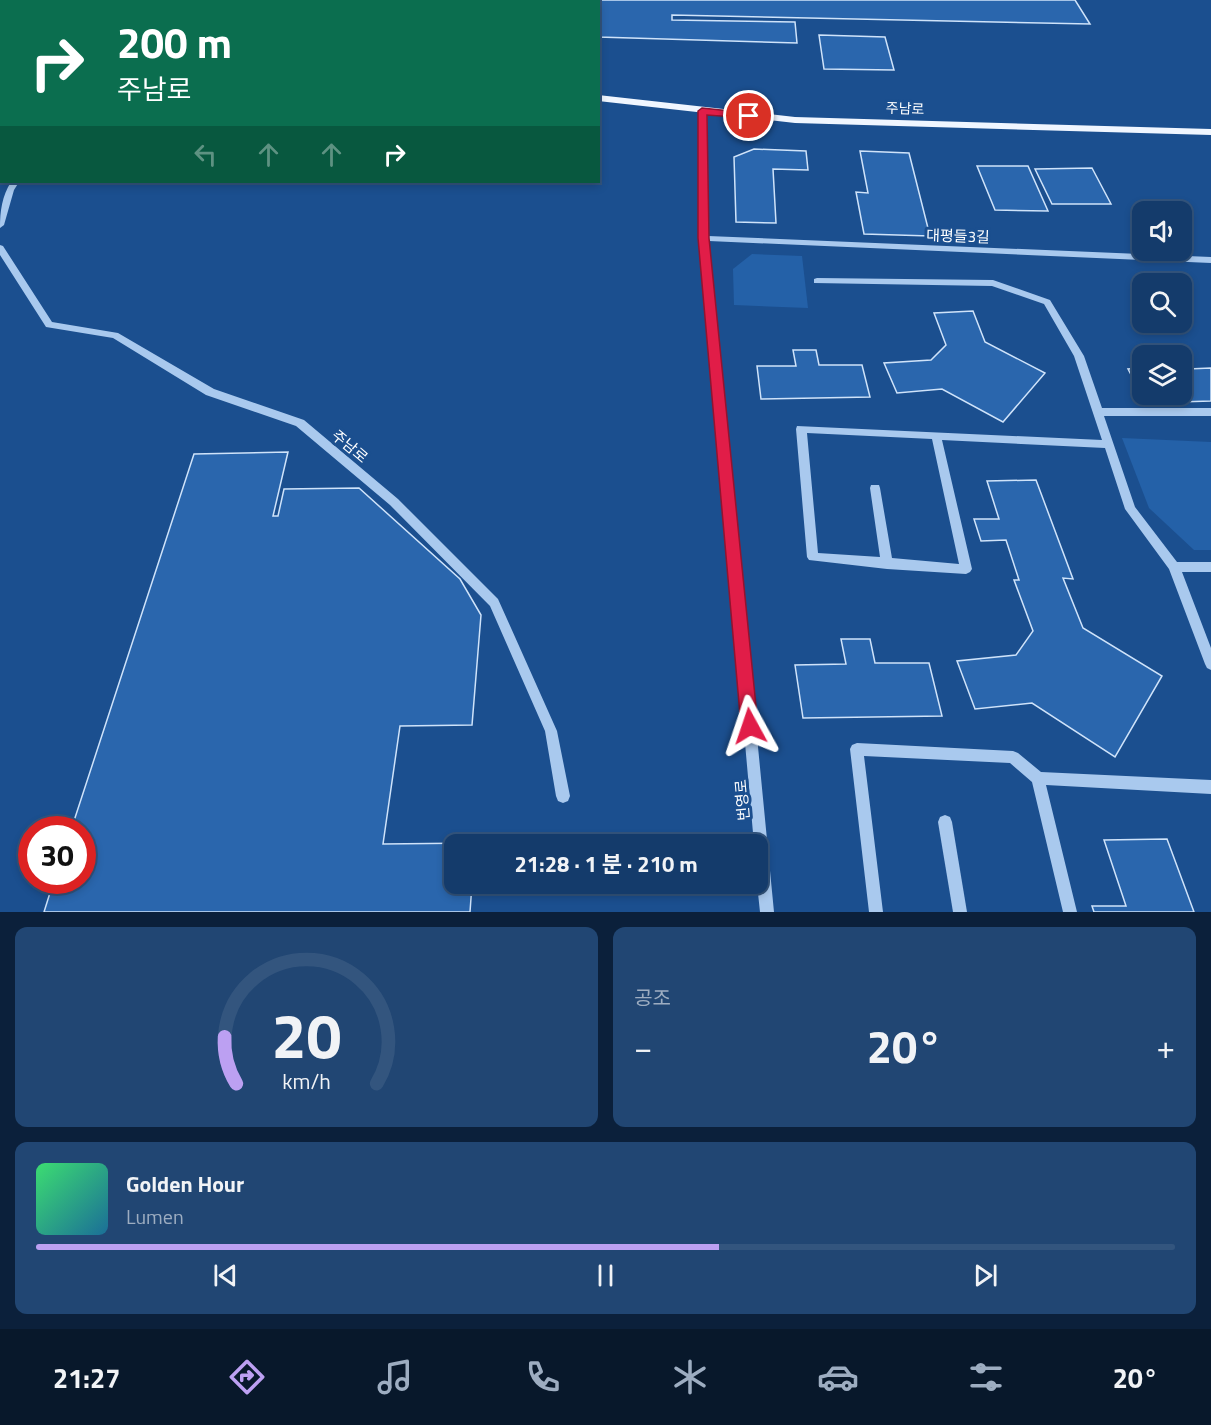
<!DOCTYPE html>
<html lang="ko">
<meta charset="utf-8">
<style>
:root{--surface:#143b6b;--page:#214673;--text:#f1f3f6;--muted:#9dadc1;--line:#33557e;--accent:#bca0f2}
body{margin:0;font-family:"Titillium Web","Noto Sans KR",sans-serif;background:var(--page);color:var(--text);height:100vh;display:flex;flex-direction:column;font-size:22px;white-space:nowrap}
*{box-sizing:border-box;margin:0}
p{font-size:20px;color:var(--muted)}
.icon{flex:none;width:33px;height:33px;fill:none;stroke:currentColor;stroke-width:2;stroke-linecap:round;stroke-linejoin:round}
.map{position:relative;height:912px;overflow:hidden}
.side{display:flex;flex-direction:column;gap:15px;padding:15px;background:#0b203b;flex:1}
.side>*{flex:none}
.guide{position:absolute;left:0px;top:0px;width:600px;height:183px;box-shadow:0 3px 9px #0003,0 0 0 2px var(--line);background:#0b6e4f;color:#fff;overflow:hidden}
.tools{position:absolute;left:1132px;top:201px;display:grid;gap:12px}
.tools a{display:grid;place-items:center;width:60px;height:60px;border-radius:12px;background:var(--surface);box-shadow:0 3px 9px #0003,0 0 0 2px var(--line);font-size:30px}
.speed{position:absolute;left:18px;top:816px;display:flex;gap:12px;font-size:30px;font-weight:700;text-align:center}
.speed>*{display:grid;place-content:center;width:78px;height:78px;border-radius:50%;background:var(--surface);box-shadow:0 3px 9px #0003,0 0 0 2px var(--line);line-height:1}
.speed .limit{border:9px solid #d22;background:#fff;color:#111}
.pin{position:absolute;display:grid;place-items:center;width:51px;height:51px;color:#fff;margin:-26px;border:3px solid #fff;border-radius:50%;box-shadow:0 2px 6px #0007}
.me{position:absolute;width:66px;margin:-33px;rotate:355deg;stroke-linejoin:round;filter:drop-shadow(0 0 4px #0008)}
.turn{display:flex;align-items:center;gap:21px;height:126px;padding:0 18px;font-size:27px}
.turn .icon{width:78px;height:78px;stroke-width:2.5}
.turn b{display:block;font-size:42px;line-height:51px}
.lanes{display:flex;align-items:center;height:57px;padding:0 18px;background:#0003;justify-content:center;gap:30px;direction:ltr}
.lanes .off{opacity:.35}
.big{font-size:45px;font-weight:700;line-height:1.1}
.side .tile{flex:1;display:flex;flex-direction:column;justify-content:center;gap:9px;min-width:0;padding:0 21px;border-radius:12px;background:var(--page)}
.side .dial{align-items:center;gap:0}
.dial svg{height:156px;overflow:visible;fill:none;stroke:var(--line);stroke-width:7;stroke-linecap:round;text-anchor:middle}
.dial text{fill:var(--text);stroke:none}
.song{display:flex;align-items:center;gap:18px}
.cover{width:72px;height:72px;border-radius:9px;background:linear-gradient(135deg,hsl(140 70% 55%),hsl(200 70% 35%))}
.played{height:6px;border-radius:3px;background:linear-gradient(90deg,var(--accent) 60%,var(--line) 60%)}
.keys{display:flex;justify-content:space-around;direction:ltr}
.heat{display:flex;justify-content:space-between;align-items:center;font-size:33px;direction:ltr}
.side .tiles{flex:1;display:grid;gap:15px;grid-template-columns:1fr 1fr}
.tile:last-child{grid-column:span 2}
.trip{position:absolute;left:444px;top:834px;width:324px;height:60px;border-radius:12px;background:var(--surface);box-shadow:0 3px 9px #0003,0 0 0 2px var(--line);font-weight:700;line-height:60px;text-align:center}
.dock{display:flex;height:96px;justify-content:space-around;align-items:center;background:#08182b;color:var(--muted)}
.dock .icon{width:42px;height:42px}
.dock .active{color:var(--accent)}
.dock b{font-size:27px;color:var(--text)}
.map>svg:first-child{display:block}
.green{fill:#2461a8}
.building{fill:#2a66ad;stroke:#cfe3fa;stroke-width:1.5}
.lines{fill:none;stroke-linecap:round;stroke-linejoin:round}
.minor{fill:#a9c9ee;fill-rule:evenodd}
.major{fill:#f0f6ff;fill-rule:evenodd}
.route{fill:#e11d48;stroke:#92132f;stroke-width:1.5}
.labels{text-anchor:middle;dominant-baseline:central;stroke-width:6;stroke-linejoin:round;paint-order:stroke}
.far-street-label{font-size:14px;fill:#fff;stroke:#1b4f8f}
.street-label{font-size:15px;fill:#fff;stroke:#1b4f8f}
</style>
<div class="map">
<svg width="1211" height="912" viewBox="0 0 1211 912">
<rect width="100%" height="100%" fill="#1b4f8f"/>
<g class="green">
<polygon points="752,254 802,256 808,308 734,305 733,269"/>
<polygon points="1122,438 1211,442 1211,550 1194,550 1149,508"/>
</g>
<g class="building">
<polygon points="551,0 1075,0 1090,24 672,15 672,20 795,22 797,43 598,37 598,2"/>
<polygon points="819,35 885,37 894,70 824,69"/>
<polygon points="754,149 806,151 808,170 773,169 776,223 736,222 734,157"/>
<polygon points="860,151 909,153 930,236 864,234 856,192 868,193"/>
<polygon points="977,166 1028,166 1048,211 995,210"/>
<polygon points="1092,168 1111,204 1052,204 1035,169"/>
<polygon points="973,311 985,342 1045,373 1003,422 942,389 897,393 884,363 931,360 946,345 934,313"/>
<polygon points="793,350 816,350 819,365 862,365 870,397 761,399 757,366 796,366"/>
<polygon points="1182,358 1188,369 1211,368 1211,401 1146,403 1128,369 1143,368 1143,394 1182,394"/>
<polygon points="288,452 273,516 278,516 284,489 359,488 460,579 481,615 472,725 400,726 383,844 475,843 454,844 454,884 472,884 470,912 44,912 54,880 82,880 82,830 71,830 194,454"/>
<polygon points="1036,480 1073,579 1063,578 1083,628 1162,676 1115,757 1032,703 975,709 957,661 1016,655 1033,631 1014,580 1019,580 1006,540 981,541 974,519 999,519 987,481"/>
<polygon points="841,639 870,639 875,663 929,663 942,716 803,718 795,665 846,664"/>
<polygon points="1167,839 1194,912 1094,912 1092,906 1126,906 1104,840"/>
</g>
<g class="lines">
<g class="minor">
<polygon points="700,109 707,111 708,236 1211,257 1211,263 709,241 774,912 760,912 757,884 758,844 754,844 700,238"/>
<path d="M 11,182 L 19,182 L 14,190 L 4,225 L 0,228 C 0,211 2,196 11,182 Z"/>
<polygon points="0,245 3,246 52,322 118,333 214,389 304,420 398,499 498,599 557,731 570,796 568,801 563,803 558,801 556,796 545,731 490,606 390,505 296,426 206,395 113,338 46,327 0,255"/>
<path d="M 817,278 L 993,280 L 1050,300 L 1084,356 L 1102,408 L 1211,408 L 1211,416 L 1104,416 L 1135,507 L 1177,562 L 1211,562 L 1211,572 L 1182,572 L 1211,648 L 1211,670 L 1207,668 L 1205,664 L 1169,569 L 1125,509 L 1105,448 L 942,440 L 972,569 L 970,572 L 966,574 L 887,569 L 809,560 L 807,557 L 796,429 L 797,426 L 1102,440 L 1074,356 L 1044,304 L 992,286 L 814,283 L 814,279 ZM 807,433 L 932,439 L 959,564 L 892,558 L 880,488 L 879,485 L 871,485 L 870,488 L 880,557 L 818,553 Z"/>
<polygon points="857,743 1013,751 1018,753 1041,772 1211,780 1211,794 1046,785 1077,912 1063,912 1032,782 1010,763 864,756 883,912 869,912 850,749 852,745"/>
<polygon points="945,815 950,817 952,822 967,912 953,912 938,822 940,817"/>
</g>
<g class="major">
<rect x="0" y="64" width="2" height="6"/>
<polygon points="598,95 795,117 1211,129 1211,135 795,123 598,101"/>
</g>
</g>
<polygon class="route" points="702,108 749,113 754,116 749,118 707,115 709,238 758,726 756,732 750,734 744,732 741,726 698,238 698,111"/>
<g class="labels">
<g class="far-street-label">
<text transform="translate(905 108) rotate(2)">주남로</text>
</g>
<g class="street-label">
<text transform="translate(958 236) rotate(2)">대평들3길</text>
<text transform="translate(350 446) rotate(40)">주남로</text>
<text transform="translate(742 800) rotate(-95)">번영로</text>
</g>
</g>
</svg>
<div class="tools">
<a><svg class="icon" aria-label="sound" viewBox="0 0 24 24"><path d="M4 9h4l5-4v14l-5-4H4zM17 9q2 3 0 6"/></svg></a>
<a><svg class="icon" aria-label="search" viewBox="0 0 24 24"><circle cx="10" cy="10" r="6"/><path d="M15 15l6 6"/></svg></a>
<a><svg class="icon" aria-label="layers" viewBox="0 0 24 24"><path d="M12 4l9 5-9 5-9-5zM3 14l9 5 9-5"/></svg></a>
</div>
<div class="speed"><div class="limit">30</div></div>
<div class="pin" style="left:749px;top:116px;background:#d93025"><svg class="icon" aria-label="arrive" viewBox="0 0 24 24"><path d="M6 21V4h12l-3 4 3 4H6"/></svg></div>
<svg class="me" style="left:750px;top:726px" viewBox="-20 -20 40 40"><path d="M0-17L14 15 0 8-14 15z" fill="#e11d48" stroke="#fff" stroke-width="4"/></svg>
<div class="trip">21:28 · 1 분 · 210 m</div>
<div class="guide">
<div class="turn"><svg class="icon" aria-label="right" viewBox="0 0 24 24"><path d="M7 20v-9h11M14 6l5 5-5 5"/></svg><div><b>200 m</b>주남로</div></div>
<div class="lanes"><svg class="icon off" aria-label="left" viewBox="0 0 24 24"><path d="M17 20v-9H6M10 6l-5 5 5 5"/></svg><svg class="icon off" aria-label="ahead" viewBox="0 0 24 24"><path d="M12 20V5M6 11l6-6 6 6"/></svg><svg class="icon off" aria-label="ahead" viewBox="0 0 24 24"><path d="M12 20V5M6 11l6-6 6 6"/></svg><svg class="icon" aria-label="right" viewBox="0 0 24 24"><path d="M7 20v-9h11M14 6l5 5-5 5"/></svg></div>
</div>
</div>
<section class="side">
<div class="tiles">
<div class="tile dial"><svg viewBox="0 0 100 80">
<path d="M14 69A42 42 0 1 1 86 69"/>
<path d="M14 69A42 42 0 0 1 8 45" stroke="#bca0f2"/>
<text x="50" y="56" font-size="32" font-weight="700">20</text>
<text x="50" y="72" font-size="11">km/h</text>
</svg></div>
<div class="tile"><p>공조</p>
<div class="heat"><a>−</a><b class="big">20°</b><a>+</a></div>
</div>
<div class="tile">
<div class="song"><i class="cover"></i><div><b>Golden Hour</b><p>Lumen</p></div></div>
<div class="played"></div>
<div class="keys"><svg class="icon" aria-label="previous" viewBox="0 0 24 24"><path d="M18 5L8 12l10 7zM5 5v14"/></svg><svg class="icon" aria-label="pause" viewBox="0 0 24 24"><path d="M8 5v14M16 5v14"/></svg><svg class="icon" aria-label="next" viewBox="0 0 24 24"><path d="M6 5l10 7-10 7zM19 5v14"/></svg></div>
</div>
</div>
</section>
<nav class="dock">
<b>21:27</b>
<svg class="icon active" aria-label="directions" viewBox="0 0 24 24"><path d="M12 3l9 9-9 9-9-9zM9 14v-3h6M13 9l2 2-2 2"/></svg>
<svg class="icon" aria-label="music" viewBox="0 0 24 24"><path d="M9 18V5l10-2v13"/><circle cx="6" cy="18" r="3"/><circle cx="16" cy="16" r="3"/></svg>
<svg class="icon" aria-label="phone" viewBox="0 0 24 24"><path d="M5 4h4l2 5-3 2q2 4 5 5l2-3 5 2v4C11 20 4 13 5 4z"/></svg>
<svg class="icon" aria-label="climate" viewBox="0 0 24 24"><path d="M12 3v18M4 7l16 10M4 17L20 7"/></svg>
<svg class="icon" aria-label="car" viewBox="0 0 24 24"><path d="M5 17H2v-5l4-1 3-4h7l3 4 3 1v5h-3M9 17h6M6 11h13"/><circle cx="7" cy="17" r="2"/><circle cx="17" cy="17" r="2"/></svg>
<svg class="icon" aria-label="filters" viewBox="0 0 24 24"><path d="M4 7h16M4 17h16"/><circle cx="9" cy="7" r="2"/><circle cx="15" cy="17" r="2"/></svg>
<b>20°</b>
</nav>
